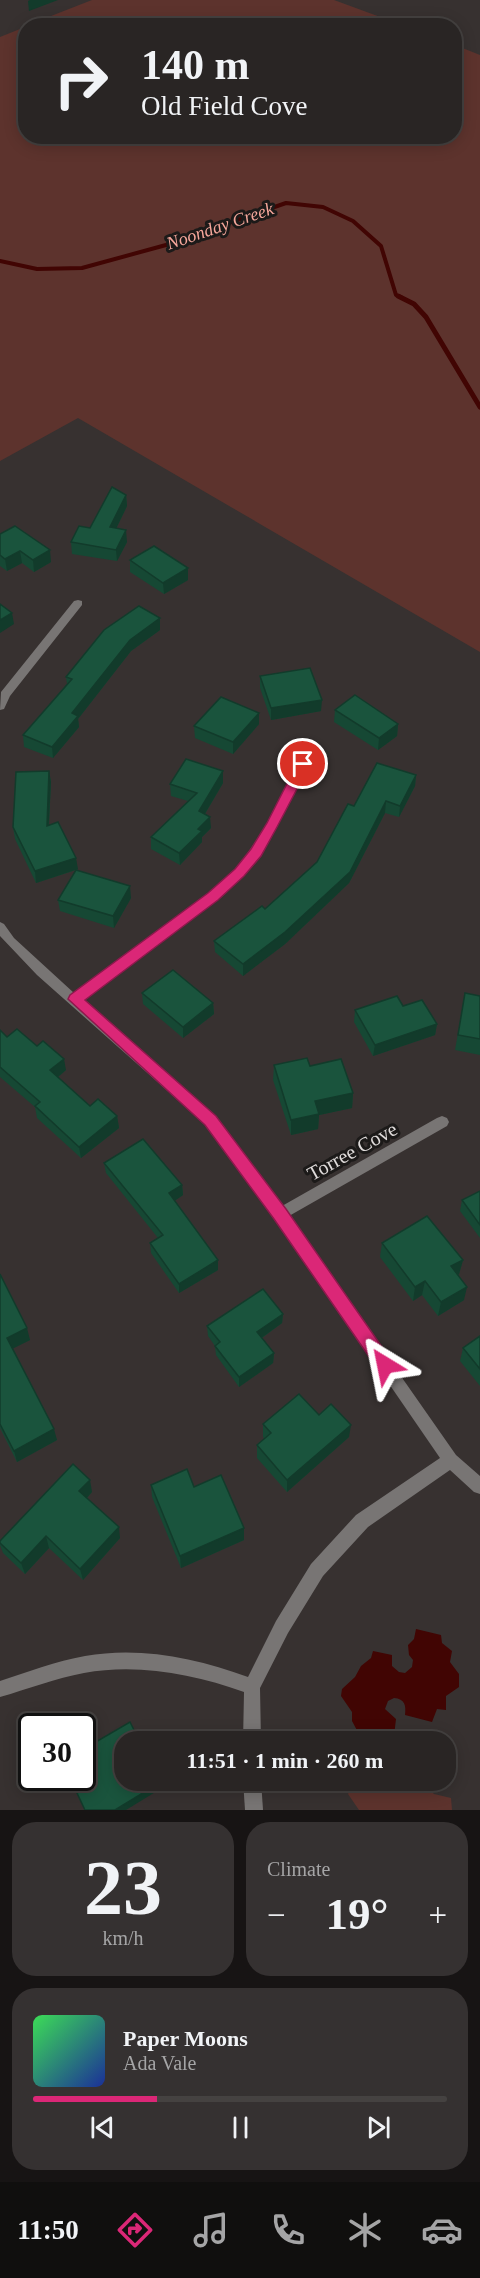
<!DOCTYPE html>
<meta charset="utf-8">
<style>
:root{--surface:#292524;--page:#353131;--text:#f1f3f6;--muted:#a5a5a6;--line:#454241;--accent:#db2777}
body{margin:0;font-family:Georgia,serif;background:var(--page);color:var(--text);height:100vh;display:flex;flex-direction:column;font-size:22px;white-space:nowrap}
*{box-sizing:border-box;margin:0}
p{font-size:20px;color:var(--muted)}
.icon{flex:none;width:33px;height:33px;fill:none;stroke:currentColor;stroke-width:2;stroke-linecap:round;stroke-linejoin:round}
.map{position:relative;height:1810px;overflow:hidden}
.details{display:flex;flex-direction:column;gap:12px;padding:12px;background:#171414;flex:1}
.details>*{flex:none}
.hud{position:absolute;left:18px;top:18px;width:444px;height:126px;border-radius:24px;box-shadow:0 3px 15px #0003,0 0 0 2px var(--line);background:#292524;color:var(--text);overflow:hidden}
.speed{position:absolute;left:18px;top:1713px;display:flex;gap:12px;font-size:30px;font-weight:700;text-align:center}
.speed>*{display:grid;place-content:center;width:78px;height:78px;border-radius:50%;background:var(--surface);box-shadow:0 3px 15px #0003,0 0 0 2px var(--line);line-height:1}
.speed .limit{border:3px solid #111;border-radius:9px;background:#fff;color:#111}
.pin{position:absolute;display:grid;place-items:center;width:51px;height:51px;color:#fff;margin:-26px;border:3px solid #fff;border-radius:50%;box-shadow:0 2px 6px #0007}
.me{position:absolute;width:66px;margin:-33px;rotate:325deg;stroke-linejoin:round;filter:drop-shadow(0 0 4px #0008)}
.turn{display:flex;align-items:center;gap:21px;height:126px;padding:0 24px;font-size:27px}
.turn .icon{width:78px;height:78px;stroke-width:2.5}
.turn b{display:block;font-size:42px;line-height:51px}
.big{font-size:45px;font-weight:600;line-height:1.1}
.details .widget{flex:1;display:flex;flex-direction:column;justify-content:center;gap:9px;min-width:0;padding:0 21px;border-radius:24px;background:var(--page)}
.details .dial{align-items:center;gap:0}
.dial b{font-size:78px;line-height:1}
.song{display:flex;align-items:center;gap:18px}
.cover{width:72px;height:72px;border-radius:9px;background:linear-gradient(135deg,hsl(130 70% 55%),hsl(230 70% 35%))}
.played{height:6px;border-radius:3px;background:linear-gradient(90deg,var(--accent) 30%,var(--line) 30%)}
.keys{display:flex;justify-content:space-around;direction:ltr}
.heat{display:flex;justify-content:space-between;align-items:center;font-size:33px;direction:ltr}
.details .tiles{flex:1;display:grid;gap:12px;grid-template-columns:1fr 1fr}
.widget:last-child{grid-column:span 2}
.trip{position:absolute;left:114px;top:1731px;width:342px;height:60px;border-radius:24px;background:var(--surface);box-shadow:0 3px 15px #0003,0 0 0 2px var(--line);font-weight:600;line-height:60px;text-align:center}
.menu{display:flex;height:96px;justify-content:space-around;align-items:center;background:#100f0e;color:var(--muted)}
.menu .icon{width:42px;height:42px}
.menu .on{color:var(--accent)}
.menu b{font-size:27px;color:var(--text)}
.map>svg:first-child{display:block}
.green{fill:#5d332d}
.water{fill:#410503}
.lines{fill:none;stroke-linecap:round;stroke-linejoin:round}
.stream-far1{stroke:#410503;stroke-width:4}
.stream{stroke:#410503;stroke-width:5}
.minor{fill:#787574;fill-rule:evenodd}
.wall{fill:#164834}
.shaded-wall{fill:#123b2b}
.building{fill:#1a543d;stroke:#123b2b;stroke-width:1.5}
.route{fill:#db2777;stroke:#8e194d;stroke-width:1.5}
.labels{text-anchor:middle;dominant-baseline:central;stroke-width:6;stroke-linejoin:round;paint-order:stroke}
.far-water-label{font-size:18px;font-style:italic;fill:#f6a79b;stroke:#1c1a19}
.street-label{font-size:20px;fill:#e0dcdb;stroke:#1c1a19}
</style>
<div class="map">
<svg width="480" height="1810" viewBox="0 0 480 1810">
<rect width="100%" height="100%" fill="#373130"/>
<g class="green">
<polygon points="92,0 334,0 402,25 28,25"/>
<polygon points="25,27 26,136 454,136 455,45 480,55 480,652 78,418 0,461 0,37"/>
<polygon points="354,1781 420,1781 434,1794 451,1798 452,1810 359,1810 348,1794"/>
</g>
<path class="water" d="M 416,1629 L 441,1635 L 442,1643 L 452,1651 L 450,1662 L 459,1674 L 459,1687 L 446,1696 L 446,1710 L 437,1709 L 432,1722 L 405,1715 C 406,1705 405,1699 394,1698 L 388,1701 L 385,1709 L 396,1719 L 394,1736 L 386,1736 L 379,1741 L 358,1741 L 360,1736 L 352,1721 L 352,1712 L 341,1696 L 342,1689 L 355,1677 L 361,1666 L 371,1658 L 373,1651 L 392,1655 L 392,1666 L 399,1672 L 405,1673 L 412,1667 L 413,1660 L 409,1655 L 408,1645 L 414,1639 Z"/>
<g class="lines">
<polyline class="stream-far1" points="0,261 37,269 82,268 166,245 286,203 323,207 353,221 381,246 396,295 401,297"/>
<polyline class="stream" points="398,296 414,304 426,317 480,407"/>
<g class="minor">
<polygon points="78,600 82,601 82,605 10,696 4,709 0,710 1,692 74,601"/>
<path d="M 303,760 L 309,764 L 277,827 L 260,855 L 244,876 L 217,900 L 82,1001 L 216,1117 L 282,1206 L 437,1118 L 442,1116 L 447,1118 L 449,1122 L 447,1126 L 289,1216 L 456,1455 L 480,1476 L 480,1494 L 474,1492 L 450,1470 L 368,1527 L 323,1576 L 288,1633 L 260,1688 L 261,1742 L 243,1742 L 244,1692 C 194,1674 137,1663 84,1673 C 56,1678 28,1689 0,1697 L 0,1681 C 28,1672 56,1661 85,1656 C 139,1646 197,1658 248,1677 L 276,1621 L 311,1564 L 356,1515 L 440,1458 L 275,1218 L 206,1125 L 37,975 L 0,936 L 0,922 L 4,924 L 14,938 L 74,993 L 209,894 L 236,870 L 268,823 L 297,764 Z"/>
<polygon points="243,1780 261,1780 263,1810 245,1810"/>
</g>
</g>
<g class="wall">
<polygon points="126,495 127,506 116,529 127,542 117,561 72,554 71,542 90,528"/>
<polygon points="0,534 51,562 34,572 22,563 7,571 0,566"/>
<polygon points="130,560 188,568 188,580 164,594 130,572"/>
<polygon points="160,618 160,630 131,651 78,719 79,727 53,758 24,747 23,735 67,684 66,677"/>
<polygon points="260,676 321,711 271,720 260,688"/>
<polygon points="335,710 398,724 397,736 378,750 334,722"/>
<polygon points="259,713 259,724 233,754 195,738 194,726"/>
<polygon points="49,771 51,782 49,825 78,869 76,870 131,898 114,928 60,911 58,900 76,870 36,883 15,839 13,827"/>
<polygon points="223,771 223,783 205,814 211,828 202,837 202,842 180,865 151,849 151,837 188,801 171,796 170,784"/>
<polygon points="416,775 415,786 399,817 385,813 349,883 285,944 243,976 215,952 214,941 265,909 317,862 354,806"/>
<polygon points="142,993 213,1003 214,1014 183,1038 143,1004"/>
<polygon points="465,993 480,996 480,1055 455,1050"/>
<polygon points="403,1006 437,1024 435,1035 373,1056 354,1022 355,1010"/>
<polygon points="0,1030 7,1037 66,1070 58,1077 90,1106 117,1116 119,1128 81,1158 37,1118 35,1107 0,1077"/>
<polygon points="274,1065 310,1066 353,1093 352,1108 319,1115 318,1129 291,1135 273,1080"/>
<polygon points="104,1163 182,1185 183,1195 174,1201 218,1270 179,1293 151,1253 150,1243 158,1238 106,1173"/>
<polygon points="480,1191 480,1238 460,1211 462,1200"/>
<polygon points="382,1243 463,1260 459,1274 458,1275 464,1300 438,1316 422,1295 413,1301 380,1257"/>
<polygon points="0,1274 30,1340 13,1348 57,1440 17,1462 0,1428"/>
<polygon points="283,1314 282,1323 262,1338 274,1353 273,1363 239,1387 216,1355 215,1346 208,1336 207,1326"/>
<polygon points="480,1336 480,1386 460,1361 463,1348"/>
<polygon points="319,1415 349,1437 287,1492 257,1458 257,1445 265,1439 263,1437 263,1424"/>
<polygon points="151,1485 194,1487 244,1540 181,1568 152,1497"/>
<polygon points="92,1492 87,1498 120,1538 83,1580 49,1548 25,1574 3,1553 0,1545 0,1541"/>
</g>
<g class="shaded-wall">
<polygon points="30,0 58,0 29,11 28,1"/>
<polygon points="126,495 127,506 111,539 110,527"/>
<polygon points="126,530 127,542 117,561 116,550"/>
<polygon points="50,550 51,562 34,572 33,560"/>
<polygon points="20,551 22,563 7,571 5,559"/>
<polygon points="188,568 188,580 164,594 163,583"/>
<polygon points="12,613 14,624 0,633 0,620"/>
<polygon points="160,618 160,630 131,651 78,719 79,727 53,758 52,747 72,713 130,640"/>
<polygon points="322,700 321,711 271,720 271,708"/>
<polygon points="259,713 259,724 233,754 233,742"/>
<polygon points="398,724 397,736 378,750 379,738"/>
<polygon points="49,771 51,782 48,837 47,826"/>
<polygon points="223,771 223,783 200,822 199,811"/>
<polygon points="416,775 415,786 399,817 400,806"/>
<polygon points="386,801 385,813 349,883 285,944 243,976 243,964"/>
<polygon points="210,817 211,828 202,837 202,842 180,865 179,853 198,829"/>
<polygon points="76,858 78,869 36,883 35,871"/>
<polygon points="130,886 131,898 114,928 113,916"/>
<polygon points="213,1003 214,1014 183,1038 183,1027"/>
<polygon points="437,1024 435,1035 373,1056 375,1045"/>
<polygon points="64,1059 66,1070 52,1082 50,1070"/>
<polygon points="353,1093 352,1108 319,1115 318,1129 291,1135 291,1120 315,1101"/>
<polygon points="117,1116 119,1128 81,1158 79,1147"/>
<polygon points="182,1185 183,1195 170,1204 169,1193"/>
<polygon points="218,1260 218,1270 179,1293 179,1284"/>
<polygon points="463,1260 459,1274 448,1280 451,1266"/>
<polygon points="425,1281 422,1295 413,1301 415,1287"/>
<polygon points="467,1287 464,1300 438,1316 441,1302"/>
<polygon points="283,1314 282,1323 257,1341 257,1332"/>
<polygon points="27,1328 30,1340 10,1350 7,1338"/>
<polygon points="274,1353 273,1363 239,1387 239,1377"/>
<polygon points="351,1425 349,1437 287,1492 287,1480"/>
<polygon points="54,1429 57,1440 17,1462 14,1451"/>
<polygon points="90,1480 92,1492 82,1503 79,1491"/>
<polygon points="119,1527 120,1538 83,1580 80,1569"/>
<polygon points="244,1528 244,1540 181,1568 180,1556"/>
<polygon points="46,1536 49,1548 25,1574 21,1563"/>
<polygon points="161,1782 162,1788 126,1810 115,1810"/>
</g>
<g class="building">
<polygon points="112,487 126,495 110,527 126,530 116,550 71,542 79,526 90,528"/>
<polygon points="15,526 50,550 33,560 20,551 5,559 0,555 0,534"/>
<polygon points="154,546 188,568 163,583 130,560"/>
<polygon points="0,604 12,613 0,620"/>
<polygon points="139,606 160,618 130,640 72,713 78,716 52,747 23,735 72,679 66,677 104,630"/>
<polygon points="310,668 322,700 271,708 260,676"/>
<polygon points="355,695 398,724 379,738 335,710"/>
<polygon points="221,697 259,713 233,742 194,726"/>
<polygon points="186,759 223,771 199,811 210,817 198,829 202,831 179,853 151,837 197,793 170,784"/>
<polygon points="377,763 416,775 400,806 386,801 350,872 285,932 243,964 214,941 262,906 265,909 317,862 348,804 354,806"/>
<polygon points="49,771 47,826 58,822 76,858 35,871 13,827 16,772"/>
<polygon points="76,870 130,886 113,916 58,900"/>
<polygon points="173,970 213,1003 183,1027 142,993"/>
<polygon points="465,993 480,996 480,1039 458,1035"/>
<polygon points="397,996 403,1006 422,1000 437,1024 375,1045 355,1010"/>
<polygon points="17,1029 37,1046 43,1041 64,1059 50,1070 90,1106 98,1099 117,1116 79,1147 35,1106 40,1102 0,1067 0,1030 7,1037"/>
<polygon points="307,1058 310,1066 341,1059 353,1093 315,1101 319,1114 291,1120 274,1065"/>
<polygon points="143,1139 182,1185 169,1193 218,1260 179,1284 150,1243 163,1235 104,1163"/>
<polygon points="480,1191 480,1225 462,1200"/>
<polygon points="427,1216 463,1260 451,1266 467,1287 441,1302 425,1281 415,1287 382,1243"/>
<polygon points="0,1274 27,1328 7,1338 54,1429 14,1451 0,1424"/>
<polygon points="263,1289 283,1314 257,1332 274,1353 239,1377 215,1346 220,1342 207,1326"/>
<polygon points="480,1336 480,1369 463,1348"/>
<polygon points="299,1394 319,1415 331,1404 351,1425 287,1480 257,1445 271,1433 263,1424"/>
<polygon points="73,1464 90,1480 79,1491 119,1527 80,1569 46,1536 21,1563 0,1543 0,1541"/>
<polygon points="187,1469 194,1487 221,1475 244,1528 180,1556 151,1485"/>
<polygon points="130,1722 140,1742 124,1742 124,1780 160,1780 161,1782 115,1810 85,1810 77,1793 92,1785 82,1764 82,1750"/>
</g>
<polygon class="route" points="303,759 310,764 277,827 261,856 244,876 218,900 85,1000 216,1116 286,1209 391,1360 394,1365 391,1371 385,1373 379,1371 274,1219 205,1125 68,999 70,995 208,893 235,869 251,849 267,823 297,764"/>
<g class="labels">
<g class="far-water-label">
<text transform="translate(220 226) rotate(-19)">Noonday Creek</text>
</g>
<g class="street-label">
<text transform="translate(352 1151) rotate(-29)">Torree Cove</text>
</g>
</g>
</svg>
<div class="speed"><div class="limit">30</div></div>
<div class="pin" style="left:303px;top:764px;background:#d93025"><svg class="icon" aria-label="arrive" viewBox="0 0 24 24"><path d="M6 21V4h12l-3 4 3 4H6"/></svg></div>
<svg class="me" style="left:385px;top:1365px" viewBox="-20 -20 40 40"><path d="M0-17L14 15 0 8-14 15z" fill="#db2777" stroke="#fff" stroke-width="4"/></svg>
<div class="trip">11:51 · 1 min · 260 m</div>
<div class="hud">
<div class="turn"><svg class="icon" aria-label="right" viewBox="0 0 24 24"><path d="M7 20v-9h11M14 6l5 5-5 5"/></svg><div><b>140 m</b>Old Field Cove</div></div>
</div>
</div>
<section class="details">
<div class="tiles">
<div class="widget dial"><b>23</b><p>km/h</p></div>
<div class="widget"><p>Climate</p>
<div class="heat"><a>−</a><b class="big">19°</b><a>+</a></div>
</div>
<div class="widget">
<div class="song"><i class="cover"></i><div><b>Paper Moons</b><p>Ada Vale</p></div></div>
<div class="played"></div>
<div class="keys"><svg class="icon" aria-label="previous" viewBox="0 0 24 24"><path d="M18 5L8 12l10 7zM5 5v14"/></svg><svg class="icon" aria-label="pause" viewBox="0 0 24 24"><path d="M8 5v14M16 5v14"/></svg><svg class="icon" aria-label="next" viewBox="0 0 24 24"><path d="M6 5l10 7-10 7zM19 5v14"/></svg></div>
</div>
</div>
</section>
<nav class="menu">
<b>11:50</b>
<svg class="icon on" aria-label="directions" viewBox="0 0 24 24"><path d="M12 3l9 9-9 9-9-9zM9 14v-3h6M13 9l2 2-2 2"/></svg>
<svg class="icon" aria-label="music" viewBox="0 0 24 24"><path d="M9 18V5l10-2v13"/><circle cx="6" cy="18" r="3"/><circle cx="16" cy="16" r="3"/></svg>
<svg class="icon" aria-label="phone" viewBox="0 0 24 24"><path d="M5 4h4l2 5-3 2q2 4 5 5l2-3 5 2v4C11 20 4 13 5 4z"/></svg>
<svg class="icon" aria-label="climate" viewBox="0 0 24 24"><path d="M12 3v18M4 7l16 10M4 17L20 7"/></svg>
<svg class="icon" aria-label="car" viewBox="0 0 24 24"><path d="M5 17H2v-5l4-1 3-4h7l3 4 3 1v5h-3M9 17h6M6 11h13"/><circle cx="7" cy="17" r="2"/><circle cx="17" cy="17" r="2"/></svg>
</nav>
